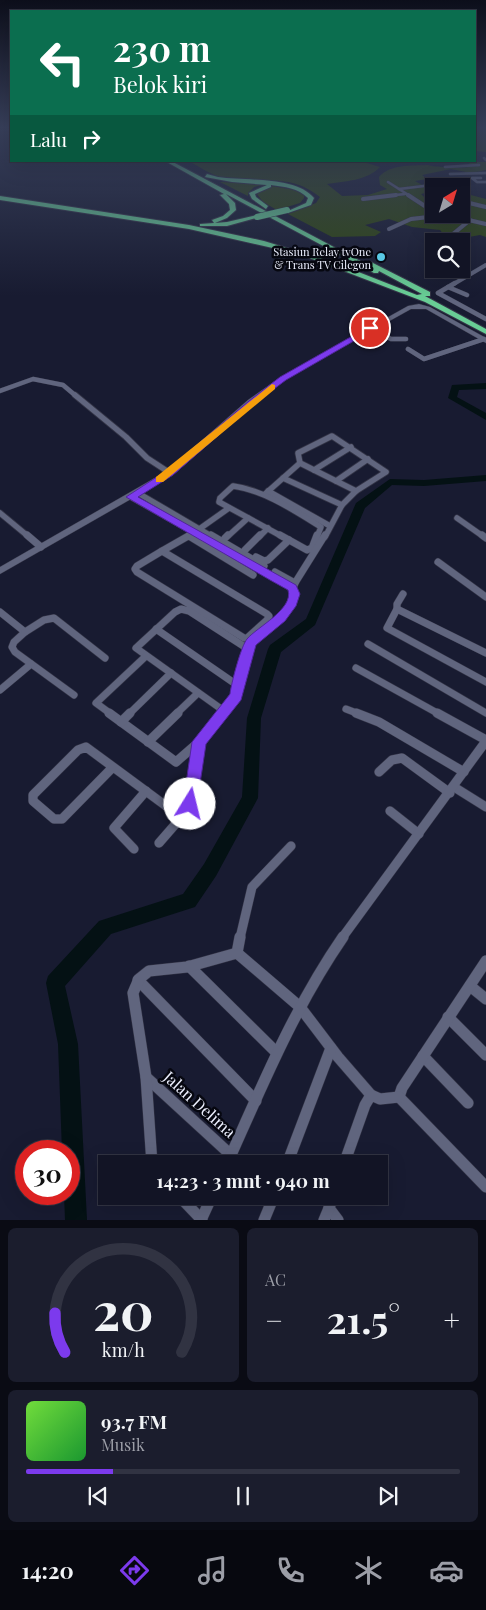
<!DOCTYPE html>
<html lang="id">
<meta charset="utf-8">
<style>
:root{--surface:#121425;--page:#1b1d2d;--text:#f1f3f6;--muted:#9c9ea7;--line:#313342;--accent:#7c3aed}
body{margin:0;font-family:"Playfair Display",serif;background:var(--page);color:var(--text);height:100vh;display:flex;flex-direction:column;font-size:19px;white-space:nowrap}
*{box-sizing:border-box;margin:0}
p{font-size:16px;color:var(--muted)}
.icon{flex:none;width:28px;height:28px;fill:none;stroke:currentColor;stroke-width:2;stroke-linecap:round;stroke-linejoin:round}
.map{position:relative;height:1220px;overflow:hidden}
.details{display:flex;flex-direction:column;gap:8px;padding:8px;background:#0a0b14;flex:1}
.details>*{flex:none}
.banner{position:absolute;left:10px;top:10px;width:466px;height:152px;border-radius:0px;box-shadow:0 5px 20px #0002,0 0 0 1px var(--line);background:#0b6e4f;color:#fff;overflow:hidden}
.needle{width:32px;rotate:38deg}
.buttons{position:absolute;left:425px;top:178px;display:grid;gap:10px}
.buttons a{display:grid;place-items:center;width:45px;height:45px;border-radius:0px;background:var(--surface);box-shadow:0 5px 20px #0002,0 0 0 1px var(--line);font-size:25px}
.speed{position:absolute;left:15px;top:1140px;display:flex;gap:10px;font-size:25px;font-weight:700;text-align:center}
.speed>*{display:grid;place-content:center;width:65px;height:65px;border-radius:50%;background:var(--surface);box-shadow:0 5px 20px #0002,0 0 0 1px var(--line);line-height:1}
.speed .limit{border:8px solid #d22;background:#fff;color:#111}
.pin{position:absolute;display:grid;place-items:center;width:42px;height:42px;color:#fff;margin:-21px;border:2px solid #fff;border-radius:50%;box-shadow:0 1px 5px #0007}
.me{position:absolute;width:55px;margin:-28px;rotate:9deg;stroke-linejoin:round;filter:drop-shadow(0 0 4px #0008)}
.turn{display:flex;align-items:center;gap:18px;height:105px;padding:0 20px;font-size:22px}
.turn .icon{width:65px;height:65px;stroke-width:2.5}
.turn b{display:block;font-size:35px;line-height:42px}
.then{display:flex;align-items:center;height:48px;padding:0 20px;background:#0003;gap:10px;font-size:19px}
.big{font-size:38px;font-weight:700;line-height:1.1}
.details .card{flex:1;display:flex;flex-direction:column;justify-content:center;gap:8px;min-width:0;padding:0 18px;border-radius:8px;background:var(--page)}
.details .dial{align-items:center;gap:0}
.dial svg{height:130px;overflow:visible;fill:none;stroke:var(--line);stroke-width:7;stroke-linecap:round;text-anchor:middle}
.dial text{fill:var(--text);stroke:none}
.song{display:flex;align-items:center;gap:15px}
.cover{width:60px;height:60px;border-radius:8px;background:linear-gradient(135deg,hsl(100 70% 55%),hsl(130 70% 35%))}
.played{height:5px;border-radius:2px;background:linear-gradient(90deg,var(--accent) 20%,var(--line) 20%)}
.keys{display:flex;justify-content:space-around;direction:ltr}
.heat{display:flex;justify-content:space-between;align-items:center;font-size:28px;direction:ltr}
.details .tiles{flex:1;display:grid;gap:8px;grid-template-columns:1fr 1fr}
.card:last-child{grid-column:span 2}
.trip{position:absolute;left:98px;top:1155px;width:290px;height:50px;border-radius:0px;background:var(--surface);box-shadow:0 5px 20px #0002,0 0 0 1px var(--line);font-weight:700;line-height:50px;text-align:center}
.tab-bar{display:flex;height:80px;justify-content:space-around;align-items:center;background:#07080f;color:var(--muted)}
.tab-bar .icon{width:35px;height:35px}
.tab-bar .active{color:var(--accent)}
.tab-bar b{font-size:22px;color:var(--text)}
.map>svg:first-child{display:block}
.green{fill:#2f4711}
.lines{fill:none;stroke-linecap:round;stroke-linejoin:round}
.river{fill:#041114;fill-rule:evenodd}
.street-far6-casing{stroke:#333446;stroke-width:3}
.street-far5-casing{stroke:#333446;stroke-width:4.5}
.street-far4-casing{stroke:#333446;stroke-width:5}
.street-far3-casing{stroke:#333446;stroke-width:7}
.street-far2-casing{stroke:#333446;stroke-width:8}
.street-far1-casing{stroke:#333446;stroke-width:10}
.street-casing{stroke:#333446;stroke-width:12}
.secondary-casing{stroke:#333446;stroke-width:1}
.highway-casing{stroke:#333446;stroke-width:2}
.street-far6{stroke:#60657e;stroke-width:2.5}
.street-far5{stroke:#60657e;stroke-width:4}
.street-far4{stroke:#60657e;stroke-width:4.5}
.street-far3{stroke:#60657e;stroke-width:5.5}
.street-far2{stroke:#60657e;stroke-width:7}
.street-far1{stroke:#60657e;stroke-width:9}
.street{stroke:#60657e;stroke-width:11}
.secondary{fill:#60657e;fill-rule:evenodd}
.highway{fill:#68cd95;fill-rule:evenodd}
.highway-bridge-casing{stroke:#333446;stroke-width:7;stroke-linecap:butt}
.highway-bridge{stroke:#68cd95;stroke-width:6}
.route{fill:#7c3aed;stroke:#51269a}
.slow{fill:#f59e0b}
.poi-dot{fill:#59c8e4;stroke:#060710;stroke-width:2}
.labels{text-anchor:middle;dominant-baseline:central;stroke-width:5;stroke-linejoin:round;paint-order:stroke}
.far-poi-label{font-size:11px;fill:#eceffe;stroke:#060710;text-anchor:end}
.near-street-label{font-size:16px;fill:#eceffe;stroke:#060710}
</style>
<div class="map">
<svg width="486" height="1220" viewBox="0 0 486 1220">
<rect width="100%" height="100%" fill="#181b31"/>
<g class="green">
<polygon points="486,126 486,152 475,151 475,127"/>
<path d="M 189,161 L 360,161 L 380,167 C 366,181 346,181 327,184 L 342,196 L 368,195 L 387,189 L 380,185 L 379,177 C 390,164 411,166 428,165 C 431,167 463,168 468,167 L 470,162 L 486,162 L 486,170 L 471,173 L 451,169 L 422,175 L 427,179 L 415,181 L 433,191 L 421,194 L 429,202 L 421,206 L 434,210 L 434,214 L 461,214 L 461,197 L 467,194 L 486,199 L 486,237 L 480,235 L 463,238 L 446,237 L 440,230 L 412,227 L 389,219 L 365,225 L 381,232 L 375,236 L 332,237 L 288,214 L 316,203 L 320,197 C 287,171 263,186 227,179 C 213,176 201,168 189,161 Z"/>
<polygon points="220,182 266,184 254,187 248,193 248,196"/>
<polygon points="272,186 295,190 304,194 304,198 300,203 277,210 263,202 257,194 260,189"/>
</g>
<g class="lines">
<g class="river">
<polygon points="486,383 486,389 459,390 457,397 486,413 486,420 448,398 452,385"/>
<polygon points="486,475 486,481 424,486 392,485 365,508 315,625 281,652 261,718 258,798 216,876 195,907 111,934 65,986 78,1044 87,1220 65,1220 64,1194 69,1194 69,1151 62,1151 58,1044 46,983 48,976 99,921 183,894 204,864 242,797 247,718 268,649 270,645 306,619 356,503 390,479 424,480"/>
</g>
<defs>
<g id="street-far6">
<polyline points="484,158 486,160"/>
<polyline points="445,167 479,165"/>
<polyline points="450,174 486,173"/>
<polyline points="481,178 472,178 477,182 486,182"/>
<polyline points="388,182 410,196"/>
<polyline points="399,189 432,185"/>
<polyline points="386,196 405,194"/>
</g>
<g id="street-far5">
<polyline points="408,195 434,212"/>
<polyline points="363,199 396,195"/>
<polyline points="461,201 486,207"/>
<polyline points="443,214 486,224"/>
<polyline points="389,229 411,219 446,215"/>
<polyline points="453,234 470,220"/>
<polyline points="452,285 486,265"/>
</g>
<g id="street-far4">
<polyline points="455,283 438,293 486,319"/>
<polyline points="448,287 467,295"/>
<polyline points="370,328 391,339 406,339"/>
<polyline points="408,349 424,359 484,339"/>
<polyline points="0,391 33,379 63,385 76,396"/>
</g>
<g id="street-far3">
<polyline points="75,395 126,437 147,458 170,473"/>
<polygon points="332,436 386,472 356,491 300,463 298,453"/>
<polyline points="314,470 351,447"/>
<polyline points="283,478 342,505"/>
<polyline points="336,481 368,459"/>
<polyline points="268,491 330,526"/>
<polyline points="138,493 213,537"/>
<polyline points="265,494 300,463"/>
<polyline points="131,497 202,537"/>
<polyline points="0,513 29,537"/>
<polyline points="457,518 484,537"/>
<polyline points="188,537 229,508"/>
<polyline points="227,537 248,518"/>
<polyline points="259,537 268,528"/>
<path d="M 283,537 L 219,502 L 220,498 L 233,486 C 264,490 295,511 321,527 L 317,537"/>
<polyline points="325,537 342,505 356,491"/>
</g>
<g id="street-far2">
<polyline points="27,535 41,547"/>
<polyline points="199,535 293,588"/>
<polyline points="211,535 264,566"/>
<polyline points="280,535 307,550 312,548 317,535"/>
<polyline points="482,535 486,538"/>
<polyline points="189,536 253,575"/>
<polyline points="225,538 228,535"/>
<polyline points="245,550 260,535"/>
<polygon points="162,551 267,614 269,616 267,620 247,638 244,638 137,572 135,569 137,566"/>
<polyline points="162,551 190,535"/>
<polyline points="256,557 264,561 268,560 289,540"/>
<polyline points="438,562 486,597"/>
<polyline points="275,572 295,583"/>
<polyline points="403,594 397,604 397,609 486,653"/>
<polyline points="397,609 387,628 486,682"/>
<polyline points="0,612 25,632 14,642 12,647 15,652 74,695"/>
<polyline points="156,629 237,685"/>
<polyline points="25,632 44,620 54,618 105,658"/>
<polyline points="368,644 486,713"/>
<polyline points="356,668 439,714"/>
<polyline points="0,690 31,664"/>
<polyline points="346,709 359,714"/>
<polyline points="224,711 136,648 175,612 181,609 189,611 248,649"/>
<polyline points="111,714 96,703 146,656"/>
<polyline points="129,714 171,673"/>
<polyline points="176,714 198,693"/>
<polyline points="221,714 236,696 237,685 251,642 281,617 292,603 295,594 293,588 295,583 325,535"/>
</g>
<g id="street-far1">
<polyline points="109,713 176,762 199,742 222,713"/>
<polyline points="356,713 379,722 464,772"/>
<polyline points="437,713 486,740"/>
<polyline points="121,722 130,713"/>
<polyline points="148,742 178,713"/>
<polyline points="113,767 62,819 54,819 33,801 33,795 78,750 86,747 181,817"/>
<polyline points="379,772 392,760 402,758 450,793"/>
<polyline points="454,787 486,807"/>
<polyline points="390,811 419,834"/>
<polyline points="159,843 186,812 190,804 199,742"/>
<polyline points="134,849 114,828 146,791"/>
<polyline points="240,938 252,887 291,846"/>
<polyline points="342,938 486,741"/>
</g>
<g id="street">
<polyline points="240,937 237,953 300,1007 338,1057 371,1095"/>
<polyline points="189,966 276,1052"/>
<polyline points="138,980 256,1101"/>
<polyline points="470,986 486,999"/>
<polyline points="448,1017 486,1055"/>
<polyline points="423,1056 468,1103"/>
<polyline points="146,1077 231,1155"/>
<polyline points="399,1097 402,1088 486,961"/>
<polyline points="399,1097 486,1187"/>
<polyline points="152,1164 146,1077 133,993 139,979 149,971 187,967 237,953"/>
<path d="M 227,1164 C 262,1086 294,1008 343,937"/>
<polyline points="287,1164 331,1048"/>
<polyline points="344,1164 365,1105 371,1095 380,1099 399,1097"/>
<polyline points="179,1196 202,1220"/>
<polyline points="333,1196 329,1208 338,1220"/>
<polyline points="201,1220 212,1196"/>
<polyline points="264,1220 274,1196"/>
<polyline points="324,1220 329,1208"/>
</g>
<polygon id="secondary" points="419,304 430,307 486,338 486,343 426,309 411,309 285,379 254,404 173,475 0,574 0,567 167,471 248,400 281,377 408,306"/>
<g id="highway">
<polygon points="165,161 171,161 366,264 367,262 371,262 430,292 430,296 425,296 486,329 486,334 425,302 299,254 189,229 0,200 0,196 189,225 264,241 333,262 417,295 422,294 379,271 378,273 374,273 226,194 235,203 236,210 227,218 215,223 227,222 257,215 260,217 227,226 200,226 200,224 214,223 212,220 223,216 230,210 229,204 220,195 224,194"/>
<path d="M 207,174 L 218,177 C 245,181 296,176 314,198 L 311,205 L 288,213 L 288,211 L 306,203 L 308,198 C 298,188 285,187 271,185 L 271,187 L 255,194 L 256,197 L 268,206 L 266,209 L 252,199 L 249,193 L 267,185 L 232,182 L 205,177 Z"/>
</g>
</defs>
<use href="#street-far6" class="street-far6-casing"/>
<use href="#street-far5" class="street-far5-casing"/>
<use href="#street-far4" class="street-far4-casing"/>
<use href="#street-far3" class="street-far3-casing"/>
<use href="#street-far2" class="street-far2-casing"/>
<use href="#street-far1" class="street-far1-casing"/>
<use href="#street" class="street-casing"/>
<use href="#secondary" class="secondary-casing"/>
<use href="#highway" class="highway-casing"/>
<use href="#street-far6" class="street-far6"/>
<use href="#street-far5" class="street-far5"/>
<use href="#street-far4" class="street-far4"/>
<use href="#street-far3" class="street-far3"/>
<use href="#street-far2" class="street-far2"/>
<use href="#street-far1" class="street-far1"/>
<use href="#street" class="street"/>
<use href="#secondary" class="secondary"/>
<use href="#highway" class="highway"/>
<defs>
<polyline id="highway-bridge" points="257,217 287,210"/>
</defs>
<use href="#highway-bridge" class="highway-bridge-casing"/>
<use href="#highway-bridge" class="highway-bridge"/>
</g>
<linearGradient id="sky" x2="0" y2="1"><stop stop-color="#0d0f1b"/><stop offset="0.43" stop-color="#373f5a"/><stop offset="1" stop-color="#373f5a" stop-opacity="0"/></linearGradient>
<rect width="486" height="296" fill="url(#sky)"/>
<path class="route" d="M 370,326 L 374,328 L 373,330 L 286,380 L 254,404 L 173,475 L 138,497 L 296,585 L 300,594 L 296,606 L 285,621 L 256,645 L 241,700 L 206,744 L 197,804 L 195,808 L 190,811 L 185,808 L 183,804 L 192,742 L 230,694 C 231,684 241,646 247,639 C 257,627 294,609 288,590 L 270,580 L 126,497 L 166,471 L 249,401 L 280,377 Z"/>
<polygon class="slow" points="272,384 275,385 275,389 163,482 156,482 156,477"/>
<circle class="poi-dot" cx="381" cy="257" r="5"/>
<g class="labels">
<g class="far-poi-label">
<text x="371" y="251">Stasiun Relay tvOne<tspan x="371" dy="13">&amp; Trans TV Cilegon</tspan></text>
</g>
<g class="near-street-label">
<text transform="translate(200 1104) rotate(42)">Jalan Delima</text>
</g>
</g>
</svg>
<div class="buttons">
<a><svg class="needle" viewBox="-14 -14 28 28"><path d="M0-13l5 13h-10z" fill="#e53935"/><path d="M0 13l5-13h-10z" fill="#9c9ea7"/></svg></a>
<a><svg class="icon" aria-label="search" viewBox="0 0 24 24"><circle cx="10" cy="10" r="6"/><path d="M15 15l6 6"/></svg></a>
</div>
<div class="speed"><div class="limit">30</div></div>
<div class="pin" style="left:370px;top:328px;background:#d93025"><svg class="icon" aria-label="arrive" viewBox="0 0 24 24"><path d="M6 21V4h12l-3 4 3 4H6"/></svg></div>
<svg class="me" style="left:190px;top:804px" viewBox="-20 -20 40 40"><circle r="19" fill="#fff"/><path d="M0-13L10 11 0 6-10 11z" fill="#7c3aed"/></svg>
<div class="trip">14:23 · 3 mnt · 940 m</div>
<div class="banner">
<div class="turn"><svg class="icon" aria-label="left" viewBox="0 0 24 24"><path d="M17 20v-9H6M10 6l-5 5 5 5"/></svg><div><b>230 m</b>Belok kiri</div></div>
<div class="then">Lalu<svg class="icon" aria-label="right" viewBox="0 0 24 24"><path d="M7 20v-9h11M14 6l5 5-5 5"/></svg></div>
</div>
</div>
<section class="details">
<div class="tiles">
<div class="card dial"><svg viewBox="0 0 100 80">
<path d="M14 69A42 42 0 1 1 86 69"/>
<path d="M14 69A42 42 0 0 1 8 45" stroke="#7c3aed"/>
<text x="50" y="56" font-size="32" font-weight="700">20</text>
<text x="50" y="72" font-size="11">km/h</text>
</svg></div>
<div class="card"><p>AC</p>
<div class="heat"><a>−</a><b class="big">21.5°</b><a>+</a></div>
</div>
<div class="card">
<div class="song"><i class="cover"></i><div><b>93.7 FM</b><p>Musik</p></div></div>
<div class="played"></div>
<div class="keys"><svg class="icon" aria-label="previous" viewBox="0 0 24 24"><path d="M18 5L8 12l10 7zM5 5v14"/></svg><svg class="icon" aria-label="pause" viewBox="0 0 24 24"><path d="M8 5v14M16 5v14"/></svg><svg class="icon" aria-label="next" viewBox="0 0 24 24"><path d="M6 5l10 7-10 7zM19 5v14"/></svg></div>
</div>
</div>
</section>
<nav class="tab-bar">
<b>14:20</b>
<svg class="icon active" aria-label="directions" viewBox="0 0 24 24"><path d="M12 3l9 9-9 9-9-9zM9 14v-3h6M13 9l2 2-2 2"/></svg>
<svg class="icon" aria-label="music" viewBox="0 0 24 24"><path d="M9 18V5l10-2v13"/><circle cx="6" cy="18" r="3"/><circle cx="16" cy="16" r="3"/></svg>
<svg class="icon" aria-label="phone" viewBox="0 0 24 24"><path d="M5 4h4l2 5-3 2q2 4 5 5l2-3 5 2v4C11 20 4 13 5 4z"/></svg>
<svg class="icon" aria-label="climate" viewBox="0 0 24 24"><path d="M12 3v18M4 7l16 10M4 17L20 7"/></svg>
<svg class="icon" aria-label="car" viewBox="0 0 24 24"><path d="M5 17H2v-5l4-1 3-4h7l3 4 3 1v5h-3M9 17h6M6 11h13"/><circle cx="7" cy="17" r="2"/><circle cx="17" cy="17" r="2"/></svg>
</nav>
